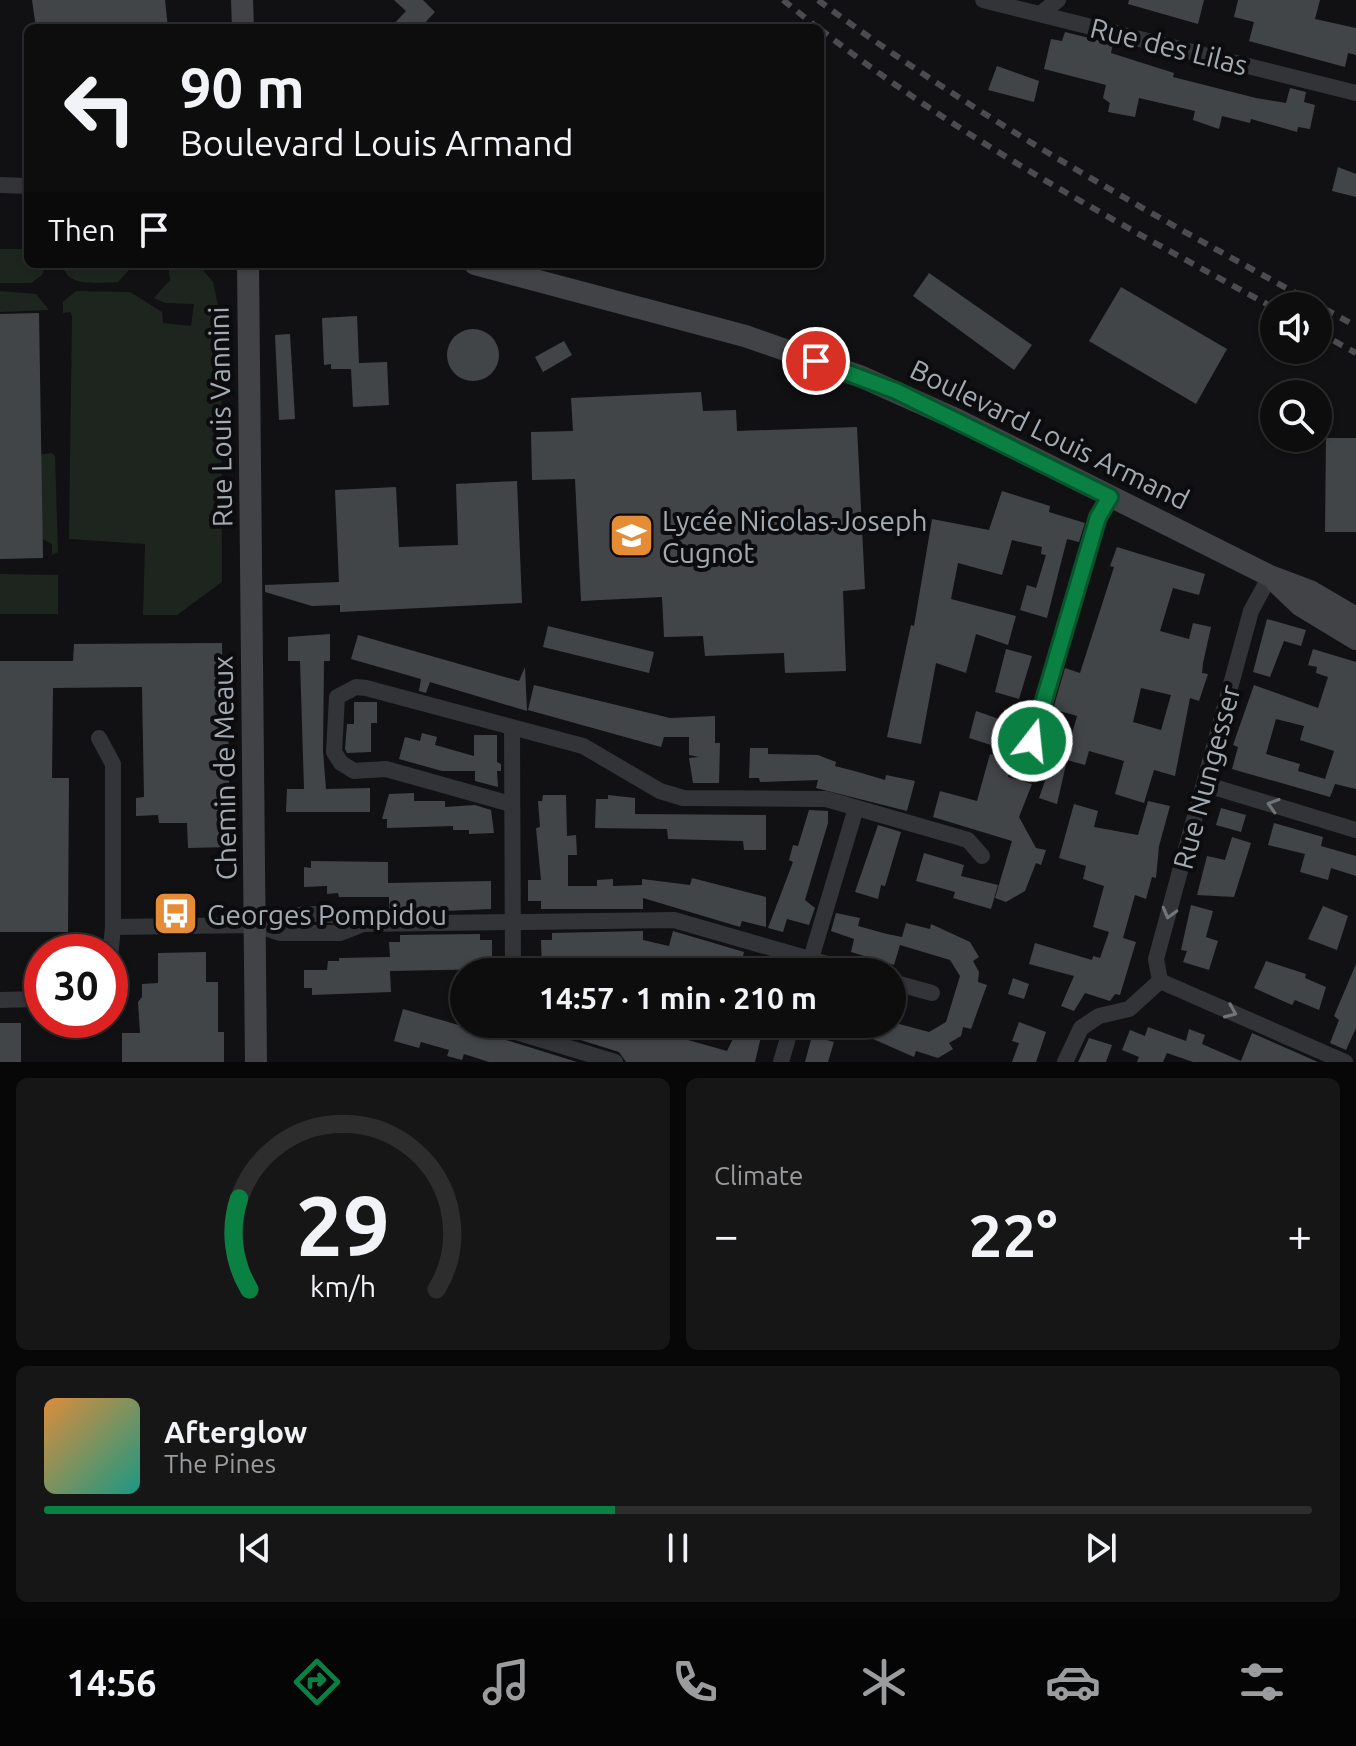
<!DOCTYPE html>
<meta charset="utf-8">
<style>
:root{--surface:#0d0d0e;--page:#161617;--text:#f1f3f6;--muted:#9a9c9e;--line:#2d2d2e;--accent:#0b8043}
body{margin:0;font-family:Ubuntu,sans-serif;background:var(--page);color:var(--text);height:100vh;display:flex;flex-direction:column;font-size:30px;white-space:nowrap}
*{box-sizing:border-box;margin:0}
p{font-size:26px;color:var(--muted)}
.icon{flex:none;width:44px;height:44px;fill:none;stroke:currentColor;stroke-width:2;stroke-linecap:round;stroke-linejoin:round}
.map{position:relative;height:1062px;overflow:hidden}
.panel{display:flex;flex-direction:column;gap:16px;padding:16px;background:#070708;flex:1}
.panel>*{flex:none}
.top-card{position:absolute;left:24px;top:24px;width:800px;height:244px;border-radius:12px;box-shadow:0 2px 6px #0004,0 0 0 2px var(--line);background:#0d0d0e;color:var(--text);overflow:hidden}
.tools{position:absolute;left:1260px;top:292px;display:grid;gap:16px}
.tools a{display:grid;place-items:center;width:72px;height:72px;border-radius:50%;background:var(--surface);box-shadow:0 2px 6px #0004,0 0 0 2px var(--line);font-size:40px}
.speed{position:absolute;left:24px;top:934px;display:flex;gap:16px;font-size:40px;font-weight:700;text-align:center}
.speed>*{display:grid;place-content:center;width:104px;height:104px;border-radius:50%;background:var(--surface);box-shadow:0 2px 6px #0004,0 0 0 2px var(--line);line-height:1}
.speed .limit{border:12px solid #d22;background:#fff;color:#111}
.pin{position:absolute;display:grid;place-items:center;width:68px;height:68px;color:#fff;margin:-34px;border:4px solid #fff;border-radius:50%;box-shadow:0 2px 8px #0007}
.me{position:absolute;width:88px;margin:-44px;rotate:16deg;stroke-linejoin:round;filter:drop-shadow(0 0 6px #0008)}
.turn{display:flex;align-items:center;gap:28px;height:168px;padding:0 24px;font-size:36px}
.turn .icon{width:104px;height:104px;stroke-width:2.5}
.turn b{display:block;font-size:56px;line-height:68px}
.then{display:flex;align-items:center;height:76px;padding:0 24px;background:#0003;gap:16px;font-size:30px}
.big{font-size:60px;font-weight:700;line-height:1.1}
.panel .widget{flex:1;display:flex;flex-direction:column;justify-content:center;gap:12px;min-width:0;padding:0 28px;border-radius:12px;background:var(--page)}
.panel .dial{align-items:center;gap:0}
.dial svg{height:208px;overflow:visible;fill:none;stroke:var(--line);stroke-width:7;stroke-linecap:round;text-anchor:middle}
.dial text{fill:var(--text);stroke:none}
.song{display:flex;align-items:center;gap:24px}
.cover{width:96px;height:96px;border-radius:12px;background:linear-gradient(135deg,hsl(30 70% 55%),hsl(170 70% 35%))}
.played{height:8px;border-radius:4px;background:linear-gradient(90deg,var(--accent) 45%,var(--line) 45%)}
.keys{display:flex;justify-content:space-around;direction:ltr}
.heat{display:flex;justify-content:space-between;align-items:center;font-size:44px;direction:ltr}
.panel .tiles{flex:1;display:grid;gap:16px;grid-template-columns:1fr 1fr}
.widget:last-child{grid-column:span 2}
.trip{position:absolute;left:450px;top:958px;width:456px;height:80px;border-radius:40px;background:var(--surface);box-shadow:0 2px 6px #0004,0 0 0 2px var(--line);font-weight:700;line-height:80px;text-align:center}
.menu{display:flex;height:128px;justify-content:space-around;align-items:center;background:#050506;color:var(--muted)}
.menu .icon{width:56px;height:56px}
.menu .on{color:var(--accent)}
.menu b{font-size:36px;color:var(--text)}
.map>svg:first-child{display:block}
.green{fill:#1e251e}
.building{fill:#424548;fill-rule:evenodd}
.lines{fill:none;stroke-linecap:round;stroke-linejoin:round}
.minor{stroke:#323437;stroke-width:16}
.secondary{stroke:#414347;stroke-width:22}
.rail{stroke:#4a4c50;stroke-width:6;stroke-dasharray:10 8;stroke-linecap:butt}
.oneway{stroke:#70757b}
.route-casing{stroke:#07532c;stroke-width:20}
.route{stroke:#0b8043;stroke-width:14}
.labels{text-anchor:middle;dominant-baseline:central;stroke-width:8;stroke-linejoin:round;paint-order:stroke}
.street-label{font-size:28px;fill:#a3abb2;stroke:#0c0c0e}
.poi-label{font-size:28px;fill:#a3abb2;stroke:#0c0c0e;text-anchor:start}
</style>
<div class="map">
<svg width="1356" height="1062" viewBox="0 0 1356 1062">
<rect width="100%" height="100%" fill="#111113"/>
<g class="green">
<polygon points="0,249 28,249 28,264 46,264 42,275 31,283 0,283"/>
<path d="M 62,264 L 129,264 L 129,270 L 118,282 C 98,282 68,289 62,264 Z"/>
<polygon points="168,264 198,264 213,282 221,320 222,582 177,615 143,615 145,544 69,539 72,316 70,312 63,313 63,302 76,291 130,292 162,312 163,323 191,326 194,304 165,303 154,298 170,280"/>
<polygon points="0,291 36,294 49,310 0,312"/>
<polygon points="52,453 55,456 58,552 52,555 52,544 30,532 30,456"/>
<polygon points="0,574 58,575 58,614 0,614"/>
</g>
<g class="building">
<polygon points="32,0 165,0 168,28 36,28"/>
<polygon points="394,0 423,0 435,12 420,28 390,28 406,11"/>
<polygon points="1129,0 1204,0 1198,24 1128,4"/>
<polygon points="1238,0 1320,0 1315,19 1356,28 1356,55 1348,53 1345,67 1249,41 1254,22 1234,17"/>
<polygon points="1065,32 1113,44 1111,53 1174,73 1173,77 1256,98 1286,103 1290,88 1306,92 1304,102 1315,105 1310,129 1298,127 1297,132 1251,119 1250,123 1222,116 1219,129 1193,120 1195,111 1139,98 1135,117 1108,112 1110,103 1103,98 1106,85 1044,69 1051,39 1062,41"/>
<polygon points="997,66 1039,81 1034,102 988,90"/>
<polygon points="1338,167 1356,174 1356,197 1332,191"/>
<polygon points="929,273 1032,345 1014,370 913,296"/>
<polygon points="1121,287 1227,349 1196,404 1089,341"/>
<polygon points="39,313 43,558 0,559 0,314"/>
<polygon points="357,316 359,363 387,362 389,405 353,407 351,369 331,369 331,364 324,365 322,318"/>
<circle cx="473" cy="355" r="26"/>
<polygon points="290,334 295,419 279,420 275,335"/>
<polygon points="564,341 572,355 543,372 535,357"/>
<polygon points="701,392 703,411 736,410 737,431 857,427 865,589 843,591 846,671 785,673 784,653 705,656 703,636 664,637 662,597 581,601 575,479 532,480 531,432 573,431 571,398"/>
<polygon points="1326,438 1356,438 1356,532 1325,532"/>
<polygon points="517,481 522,603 340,612 340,605 312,606 265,592 265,585 339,582 335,490 396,487 399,547 458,545 456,484"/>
<polygon points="1002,491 1050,506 1049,512 1085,523 1079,542 1067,539 1047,618 1020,610 1027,585 1036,588 1046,555 1041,554 1042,547 1012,540 1002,575 958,563 951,599 1016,616 1008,645 976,634 966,673 936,663 921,744 887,737 911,625 914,626 932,519 989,530"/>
<path d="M 1117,547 L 1205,574 L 1199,595 L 1173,588 L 1160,631 L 1189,639 L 1193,623 L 1211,627 L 1203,663 L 1202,673 L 1208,674 L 1199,701 L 1190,698 L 1175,776 L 1154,770 L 1144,803 L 1115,794 L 1124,761 L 1089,751 L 1085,765 L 1067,760 L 1057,804 L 1039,798 L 1061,735 L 1071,737 L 1077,716 L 1053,709 L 1065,668 L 1080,673 L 1114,567 L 1110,566 ZM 1141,688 L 1171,695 L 1161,730 L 1133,722 Z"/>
<polygon points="1267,619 1306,630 1301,646 1284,641 1270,677 1253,672"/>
<polygon points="548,626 654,652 649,673 543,647"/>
<polygon points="330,634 330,661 324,661 323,751 326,789 370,788 370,812 286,812 287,789 304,789 300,661 288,661 288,637"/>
<polygon points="358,635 519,681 525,667 527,711 430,682 426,693 419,691 421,679 351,659"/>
<polygon points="222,643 223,712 228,712 230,847 188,848 187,823 159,823 158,815 136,816 136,798 144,797 142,687 53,688 52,778 69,778 68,932 0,932 0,661 73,661 74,644"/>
<polygon points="1006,649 1032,656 1019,699 995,692"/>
<path d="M 1313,649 L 1356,662 L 1356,789 L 1335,784 L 1330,797 L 1232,769 L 1238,747 L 1233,745 L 1254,685 L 1318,708 L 1328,677 L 1316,673 L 1317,667 L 1308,665 ZM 1276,719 L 1304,726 L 1300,740 L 1334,751 L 1325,779 L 1298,771 L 1300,764 L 1266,754 Z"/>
<polygon points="534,685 670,718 715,716 715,743 720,743 719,783 693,783 689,758 699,757 689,755 689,737 664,737 661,747 528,710"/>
<polygon points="354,702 377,702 377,723 371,723 371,752 347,753 345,749 347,724 354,724"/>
<polygon points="976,711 999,719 991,745 969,738"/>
<polygon points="422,733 437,737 435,745 474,756 474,735 497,735 497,762 501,764 501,771 497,771 498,787 475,781 475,771 442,771 399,759 405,737 420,741"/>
<polygon points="750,748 768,748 768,754 818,755 836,762 835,766 858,772 885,780 886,775 915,781 907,811 816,788 818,780 760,782 759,778 749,778"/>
<polygon points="990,754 1012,761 1008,777 1032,784 1019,817 1036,848 1046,850 1041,865 1036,863 1025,891 1006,902 995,898 1012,841 933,817 940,791 977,801"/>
<polygon points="414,793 414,801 445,801 445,807 475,805 491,810 494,833 469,834 469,830 453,830 453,826 387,828 387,819 382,819 389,794"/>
<polygon points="543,795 566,795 567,836 576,835 577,855 568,855 568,886 597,886 597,880 613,879 613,886 642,885 642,879 690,885 692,878 766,897 766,927 742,921 740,927 643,898 643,909 541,909 541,901 528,901 528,880 541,880 536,828 540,827 538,801 542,801"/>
<polygon points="608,795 635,798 635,814 766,815 766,850 744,850 743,841 668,839 667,829 595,828 596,799 608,799"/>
<polygon points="1148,801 1170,806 1159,846 1156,878 1152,877 1146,899 1135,895 1123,938 1136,942 1120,995 1115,994 1110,1001 1085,993 1074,1011 1061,1006 1074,976 1029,964 1035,943 1092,960 1093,956 1100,958 1109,932 1093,927 1104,886 1083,879 1086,866 1059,858 1074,804 1098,811 1094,827 1138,835"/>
<polygon points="1221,808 1246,815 1241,832 1216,825"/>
<polygon points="809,810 828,811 828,823 805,900 815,908 809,925 787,919 783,932 768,928 793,862 789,860 793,845 798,846"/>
<polygon points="1274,823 1323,837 1321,846 1356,856 1356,876 1331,868 1328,880 1300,872 1305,854 1268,845"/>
<polygon points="878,825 901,832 885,886 881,885 878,899 855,892"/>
<polygon points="1232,837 1251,843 1234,897 1197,895 1207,856 1225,860"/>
<polygon points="924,853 964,865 961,876 998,885 991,909 953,898 955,892 916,881"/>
<polygon points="311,861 388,862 388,883 491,881 491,909 399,913 389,911 389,897 339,897 338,893 327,894 327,886 304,887 304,867 311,868"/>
<polygon points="1191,905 1213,911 1206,937 1218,941 1209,970 1183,962 1187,951 1181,950"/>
<polygon points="1323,906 1348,916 1337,950 1308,939"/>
<polygon points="836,913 860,918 858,926 887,934 902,937 906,923 930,929 931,924 970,942 979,957 973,961 979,972 978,982 987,985 971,1029 963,1027 961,1036 949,1043 953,1049 938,1058 916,1051 914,1057 873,1039 877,1024 899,1024 929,1032 946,1022 960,976 950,960 900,945 894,965 851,952 854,939 831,931"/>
<polygon points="643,931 643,940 669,946 673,931 744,952 743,956 784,969 783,972 729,972 710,966 709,972 692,972 694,966 666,958 664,964 648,959 614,960 614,967 597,967 597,960 569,961 569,968 542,969 541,940 552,940 552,933"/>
<polygon points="480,934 480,940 492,940 492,969 390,971 391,992 312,995 312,988 304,988 304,970 327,970 328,961 339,961 339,958 390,957 389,942 400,942 400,935"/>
<polygon points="206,952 206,982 218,982 218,1032 224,1032 224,1062 122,1062 122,1033 140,1033 138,1002 142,997 142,984 158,983 158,953"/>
<polygon points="1266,961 1306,974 1305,978 1326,987 1319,1010 1295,1000 1292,1005 1254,988"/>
<polygon points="1356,964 1356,1028 1346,1050 1330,1043 1339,1020 1334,1016"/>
<polygon points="1013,978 1029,984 1024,999 1008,994"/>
<polygon points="403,1009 455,1024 577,1062 489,1062 464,1054 462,1060 447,1056 449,1050 421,1042 419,1048 394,1041"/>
<polygon points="1019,1022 1046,1032 1036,1062 1012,1062 1019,1043 1012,1041"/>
<rect x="0" y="1023" width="21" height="39"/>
<polygon points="543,1024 631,1024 727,1051 740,1024 764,1024 755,1062 626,1062 619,1052 542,1028"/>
<polygon points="1148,1027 1186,1041 1189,1029 1205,1035 1202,1044 1241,1061 1252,1033 1318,1062 1193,1062 1167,1053 1163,1062 1137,1062 1139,1057 1122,1050 1130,1030 1145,1036"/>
<polygon points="812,1036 834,1042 828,1062 805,1062"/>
<polygon points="1089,1038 1112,1045 1106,1062 1078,1062"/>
</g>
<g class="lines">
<g class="minor">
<polyline points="983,0 1356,93"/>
<polyline points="1040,14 1058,0"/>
<polyline points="0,185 28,186"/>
<polyline points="512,728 513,972"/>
<polyline points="99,738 113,764 113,927"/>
<polyline points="1032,741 1098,517 1110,497"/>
<polyline points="1204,784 1356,830"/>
<polyline points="511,804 386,769 354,771 341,763 334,752 337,697 356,687 366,688 583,746 660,791 683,798 826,799 968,840 982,856"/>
<path d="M 255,925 C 290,913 329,909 363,924"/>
<polyline points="110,957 113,927 255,925 280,933 340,933 363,924 674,920 855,972"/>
<polyline points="807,972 856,808"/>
<polyline points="1160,981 1156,959 1251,611 1270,576"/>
<polyline points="1160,981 1345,1062"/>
<polyline points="892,982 932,993"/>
<polyline points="0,1000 42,999"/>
<polyline points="513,1024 513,1031 615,1062"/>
<polyline points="781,1062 792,1024"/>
<polyline points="1065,1062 1081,1028 1099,1016 1129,1009 1160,981"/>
</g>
<g class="secondary">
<polyline points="242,0 243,28"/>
<polyline points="248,264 256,1062"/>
<polyline points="475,264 745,336 862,377 958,420 1270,576 1310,591 1356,618"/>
<polyline points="1277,583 1300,605 1356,639"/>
</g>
<g class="rail">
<polyline points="783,0 818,28"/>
<path d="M 818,0 C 987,126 1171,225 1356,326"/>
<path d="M 820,29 C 960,139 1118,223 1274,308"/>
<polyline points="1318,332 1356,353"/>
</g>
</g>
<defs><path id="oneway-chevron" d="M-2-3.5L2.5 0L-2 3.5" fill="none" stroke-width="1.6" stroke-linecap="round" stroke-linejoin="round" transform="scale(2)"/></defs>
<g class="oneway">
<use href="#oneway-chevron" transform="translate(1273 805) rotate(-163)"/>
<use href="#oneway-chevron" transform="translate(1169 913) rotate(105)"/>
<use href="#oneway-chevron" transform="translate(1231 1012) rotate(23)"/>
</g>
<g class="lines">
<defs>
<polyline id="route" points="816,361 896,391 1110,497 1098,517 1032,741"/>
</defs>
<use href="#route" class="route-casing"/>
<use href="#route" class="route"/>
</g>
<defs>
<symbol id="school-square" viewBox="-11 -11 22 22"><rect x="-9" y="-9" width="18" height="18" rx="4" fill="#e58c36" stroke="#0c0c0e"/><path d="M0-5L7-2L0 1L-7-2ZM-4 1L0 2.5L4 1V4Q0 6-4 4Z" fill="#fff"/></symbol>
<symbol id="bus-square" viewBox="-11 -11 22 22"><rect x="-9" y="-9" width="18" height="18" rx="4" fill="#e58c36" stroke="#0c0c0e"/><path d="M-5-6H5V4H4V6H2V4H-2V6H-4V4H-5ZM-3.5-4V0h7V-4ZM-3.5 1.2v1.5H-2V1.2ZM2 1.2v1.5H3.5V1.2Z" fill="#fff"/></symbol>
</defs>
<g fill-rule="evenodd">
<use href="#school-square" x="606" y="510" width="51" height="51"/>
<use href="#bus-square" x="150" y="888" width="51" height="51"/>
</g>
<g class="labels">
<g class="street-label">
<text transform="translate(1169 46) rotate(14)">Rue des Lilas</text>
<text transform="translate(220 417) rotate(-91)">Rue Louis Vannini</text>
<text transform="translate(1050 434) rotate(26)">Boulevard Louis Armand</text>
<text transform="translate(224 768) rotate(-91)">Chemin de Meaux</text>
<text transform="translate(1206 777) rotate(-75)">Rue Nungesser</text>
</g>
<g class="poi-label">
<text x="662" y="520">Lycée Nicolas-Joseph<tspan x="662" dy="32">Cugnot</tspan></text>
<text x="207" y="914">Georges Pompidou</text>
</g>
</g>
</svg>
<div class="tools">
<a><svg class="icon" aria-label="sound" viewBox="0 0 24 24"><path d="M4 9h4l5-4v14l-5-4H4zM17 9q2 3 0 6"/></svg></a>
<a><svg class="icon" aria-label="search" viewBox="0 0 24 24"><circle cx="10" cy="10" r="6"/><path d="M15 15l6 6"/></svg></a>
</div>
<div class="speed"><div class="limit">30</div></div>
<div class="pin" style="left:816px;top:361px;background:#d93025"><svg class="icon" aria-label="arrive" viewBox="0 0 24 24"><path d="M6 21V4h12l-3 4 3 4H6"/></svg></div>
<svg class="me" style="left:1032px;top:741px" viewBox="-20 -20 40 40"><circle r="17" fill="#0b8043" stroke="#fff" stroke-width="3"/><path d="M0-11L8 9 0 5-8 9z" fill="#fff"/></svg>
<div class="trip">14:57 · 1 min · 210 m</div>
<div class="top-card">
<div class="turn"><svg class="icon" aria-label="left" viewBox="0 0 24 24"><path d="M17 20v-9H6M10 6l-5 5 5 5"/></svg><div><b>90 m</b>Boulevard Louis Armand</div></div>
<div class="then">Then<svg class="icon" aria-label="arrive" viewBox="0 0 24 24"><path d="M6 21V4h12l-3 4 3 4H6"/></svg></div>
</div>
</div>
<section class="panel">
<div class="tiles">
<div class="widget dial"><svg viewBox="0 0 100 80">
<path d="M14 69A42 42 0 1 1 86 69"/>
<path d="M14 69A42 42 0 0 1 10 34" stroke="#0b8043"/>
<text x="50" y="56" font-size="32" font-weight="700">29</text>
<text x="50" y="72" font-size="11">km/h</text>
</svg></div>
<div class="widget"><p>Climate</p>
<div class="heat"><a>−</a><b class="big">22°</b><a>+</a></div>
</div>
<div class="widget">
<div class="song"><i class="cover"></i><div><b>Afterglow</b><p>The Pines</p></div></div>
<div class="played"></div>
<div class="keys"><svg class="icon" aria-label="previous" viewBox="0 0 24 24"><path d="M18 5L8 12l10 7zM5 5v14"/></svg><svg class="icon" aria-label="pause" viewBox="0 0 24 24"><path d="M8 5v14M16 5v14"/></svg><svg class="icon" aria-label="next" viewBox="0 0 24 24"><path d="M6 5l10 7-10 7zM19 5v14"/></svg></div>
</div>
</div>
</section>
<nav class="menu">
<b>14:56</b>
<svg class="icon on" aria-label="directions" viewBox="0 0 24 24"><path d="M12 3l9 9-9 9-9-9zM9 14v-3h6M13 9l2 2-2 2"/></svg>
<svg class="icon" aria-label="music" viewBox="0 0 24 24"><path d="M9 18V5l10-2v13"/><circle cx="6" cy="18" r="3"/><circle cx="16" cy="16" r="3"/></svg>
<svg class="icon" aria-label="phone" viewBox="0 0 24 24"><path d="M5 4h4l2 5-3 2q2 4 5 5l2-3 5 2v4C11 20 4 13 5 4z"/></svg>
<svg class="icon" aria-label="climate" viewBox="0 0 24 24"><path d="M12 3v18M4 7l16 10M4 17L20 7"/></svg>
<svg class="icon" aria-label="car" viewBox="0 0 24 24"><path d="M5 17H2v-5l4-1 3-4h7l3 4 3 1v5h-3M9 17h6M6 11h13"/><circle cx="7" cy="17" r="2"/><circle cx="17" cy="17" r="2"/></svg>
<svg class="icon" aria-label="filters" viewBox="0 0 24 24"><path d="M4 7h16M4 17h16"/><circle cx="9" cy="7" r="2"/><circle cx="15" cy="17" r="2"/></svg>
</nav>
